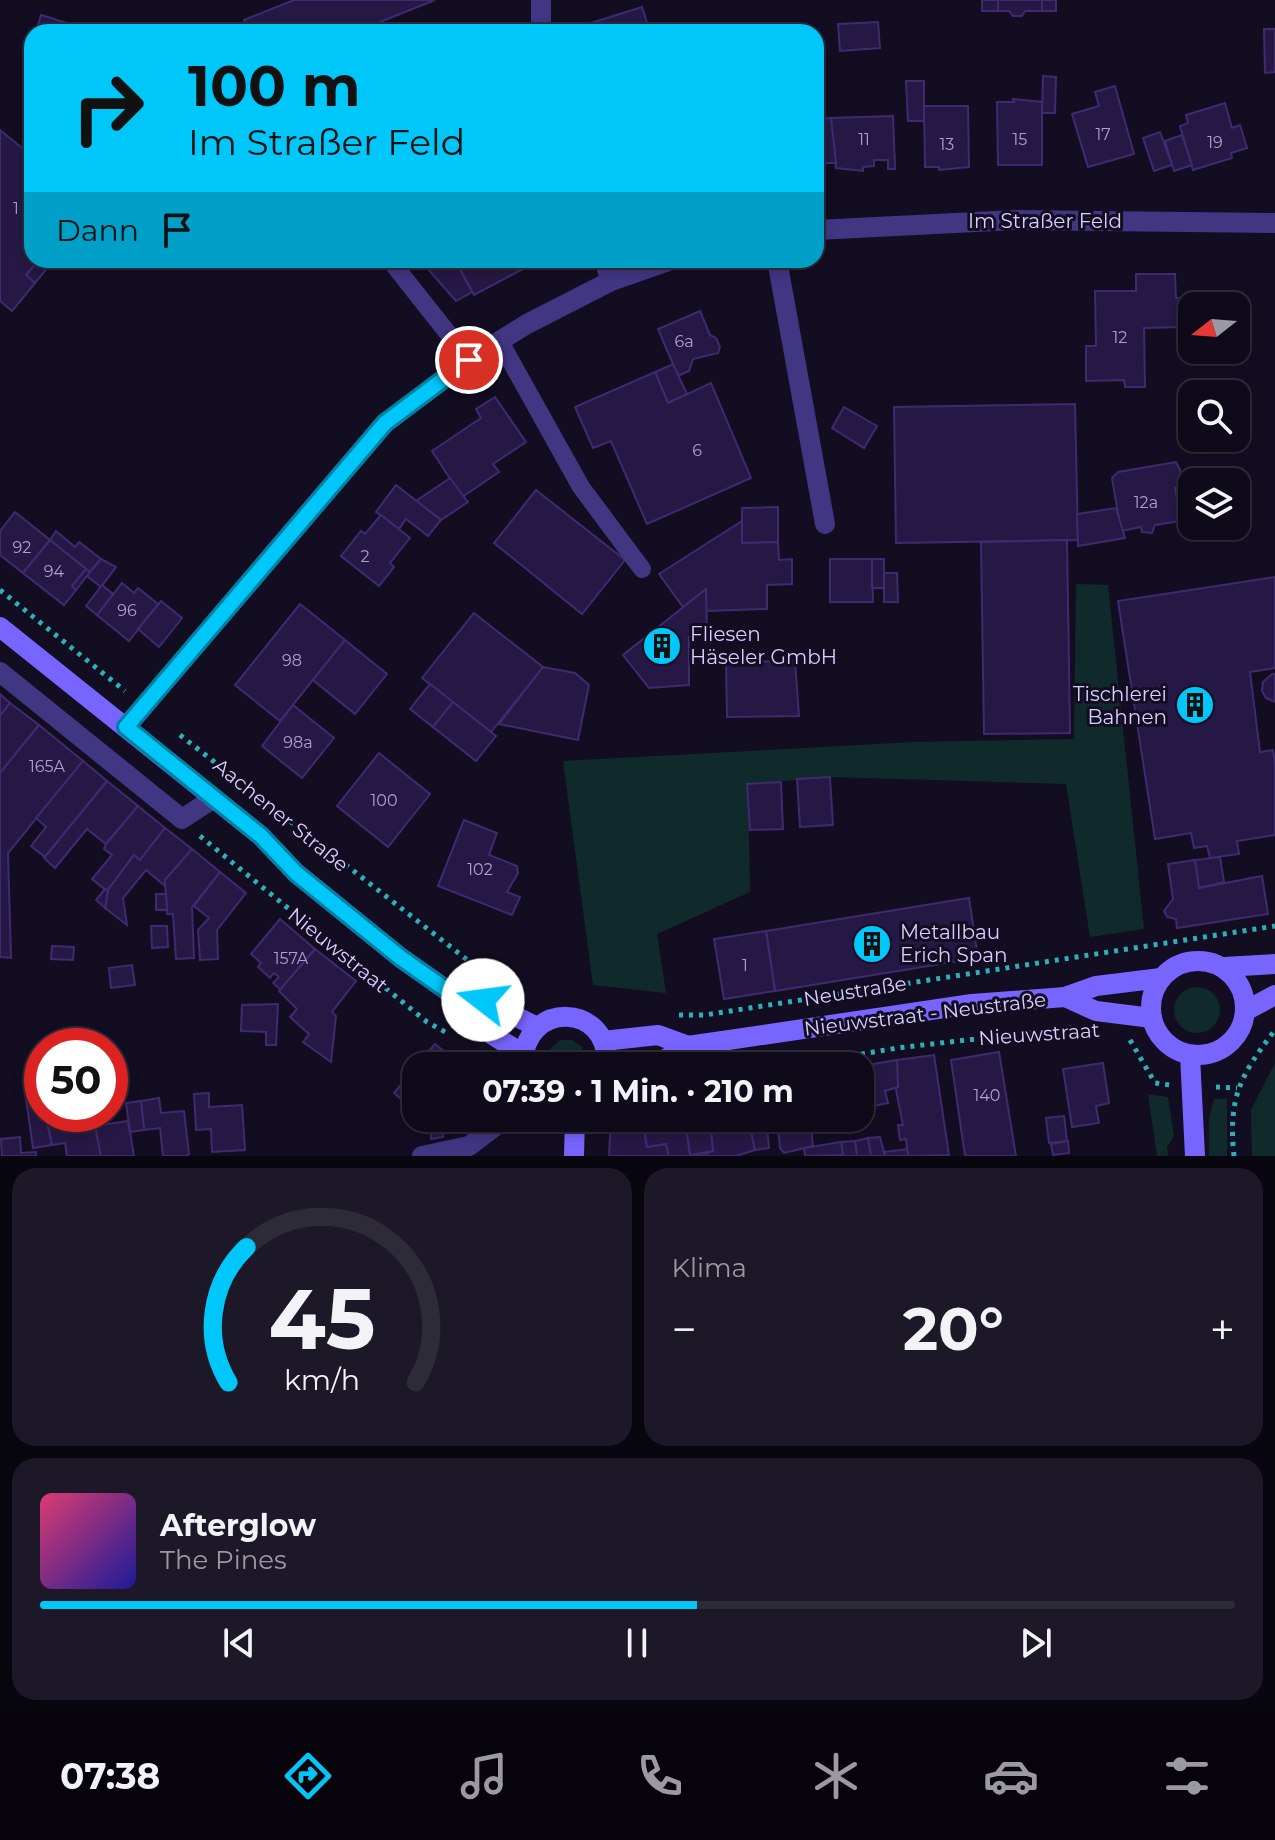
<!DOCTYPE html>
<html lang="de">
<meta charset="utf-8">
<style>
:root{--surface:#0e0a1a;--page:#1c1827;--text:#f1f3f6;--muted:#9b9aa2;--line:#2e2b39;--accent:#00c7f9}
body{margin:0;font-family:Montserrat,sans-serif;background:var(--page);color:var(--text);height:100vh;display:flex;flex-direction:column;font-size:30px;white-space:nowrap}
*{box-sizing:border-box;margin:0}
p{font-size:26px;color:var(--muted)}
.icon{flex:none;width:44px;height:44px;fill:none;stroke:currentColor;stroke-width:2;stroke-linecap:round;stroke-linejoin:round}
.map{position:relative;height:1156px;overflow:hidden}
.drawer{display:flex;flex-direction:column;gap:12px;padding:12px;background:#08060e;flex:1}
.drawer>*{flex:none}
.banner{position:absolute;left:24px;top:24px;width:800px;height:244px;border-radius:24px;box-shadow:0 4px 12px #0003,0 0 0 2px var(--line);background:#00c7f9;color:#111;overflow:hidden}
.needle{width:52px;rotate:253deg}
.controls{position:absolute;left:1178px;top:292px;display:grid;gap:16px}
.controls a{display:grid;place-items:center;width:72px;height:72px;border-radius:16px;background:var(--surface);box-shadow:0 4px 12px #0003,0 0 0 2px var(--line);font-size:40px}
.speed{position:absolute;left:24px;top:1028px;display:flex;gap:16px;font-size:40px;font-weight:700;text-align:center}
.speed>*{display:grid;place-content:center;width:104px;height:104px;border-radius:50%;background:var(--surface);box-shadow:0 4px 12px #0003,0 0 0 2px var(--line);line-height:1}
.speed .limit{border:12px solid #d22;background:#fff;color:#111}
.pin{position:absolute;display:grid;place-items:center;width:68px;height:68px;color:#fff;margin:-34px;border:4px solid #fff;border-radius:50%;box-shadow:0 2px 8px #0007}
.me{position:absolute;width:88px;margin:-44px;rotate:285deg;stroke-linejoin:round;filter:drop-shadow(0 0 6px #0008)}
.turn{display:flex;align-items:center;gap:28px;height:168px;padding:0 32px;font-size:36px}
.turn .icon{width:104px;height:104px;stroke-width:2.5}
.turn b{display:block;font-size:56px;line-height:68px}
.then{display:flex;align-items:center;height:76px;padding:0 32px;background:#0003;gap:16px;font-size:30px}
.big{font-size:60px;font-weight:700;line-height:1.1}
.drawer .tile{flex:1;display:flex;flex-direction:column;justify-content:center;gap:12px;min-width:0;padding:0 28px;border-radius:24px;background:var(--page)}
.drawer .dial{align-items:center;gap:0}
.dial svg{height:208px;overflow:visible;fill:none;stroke:var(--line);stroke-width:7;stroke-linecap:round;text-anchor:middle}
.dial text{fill:var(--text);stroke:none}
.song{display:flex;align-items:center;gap:24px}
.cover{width:96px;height:96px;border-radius:12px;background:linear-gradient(135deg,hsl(340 70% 55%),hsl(240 70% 35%))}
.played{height:8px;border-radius:4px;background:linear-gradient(90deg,var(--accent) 55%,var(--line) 55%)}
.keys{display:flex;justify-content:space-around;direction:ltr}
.heat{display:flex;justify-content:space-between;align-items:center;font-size:44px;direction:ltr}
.drawer .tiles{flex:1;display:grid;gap:12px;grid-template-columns:1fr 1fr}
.tile:last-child{grid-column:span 2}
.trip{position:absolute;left:402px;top:1052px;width:472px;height:80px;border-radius:24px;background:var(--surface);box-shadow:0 4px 12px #0003,0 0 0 2px var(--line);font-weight:700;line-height:80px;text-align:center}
.dock{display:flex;height:128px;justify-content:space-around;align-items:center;background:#06040a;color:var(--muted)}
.dock .icon{width:56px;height:56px}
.dock .selected{color:var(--accent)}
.dock b{font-size:36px;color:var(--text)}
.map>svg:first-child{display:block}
.green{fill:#102a2c}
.building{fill:#251844;stroke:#3f2a70;stroke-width:2}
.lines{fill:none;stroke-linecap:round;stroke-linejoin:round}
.path{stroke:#2bb1b6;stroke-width:5;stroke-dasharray:4 6;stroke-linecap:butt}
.lane{stroke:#413682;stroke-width:18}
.street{stroke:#413682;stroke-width:20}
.secondary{stroke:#7865ff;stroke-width:20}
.route-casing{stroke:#0081a2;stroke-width:20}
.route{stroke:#00c7f9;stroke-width:14}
.labels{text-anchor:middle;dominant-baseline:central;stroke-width:6;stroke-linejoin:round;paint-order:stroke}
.number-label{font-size:16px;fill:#aba0d0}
.street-label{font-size:20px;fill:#d8ceff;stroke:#130d22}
.poi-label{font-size:20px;fill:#d8ceff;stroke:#130d22;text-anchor:start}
</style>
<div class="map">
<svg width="1275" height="1156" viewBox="0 0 1275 1156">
<rect width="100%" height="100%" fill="#130d22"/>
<g class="green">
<polygon points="1076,584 1108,585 1144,929 1090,937 1066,784 830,777 748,784 750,892 657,934 666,993 593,985 563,761 915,742 1074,739"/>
<circle cx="1197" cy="1010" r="23"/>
<polygon points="560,1040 572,1040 582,1047 584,1066 548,1066 547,1052"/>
<polygon points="1275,1063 1275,1156 1252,1156 1251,1110"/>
<polygon points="1148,1094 1168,1097 1174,1136 1167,1147 1168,1156 1157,1156"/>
<polygon points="1214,1099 1227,1099 1227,1156 1209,1156 1209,1119"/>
</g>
<g class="building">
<polygon points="294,0 435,0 355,32 249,32 244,20"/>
<rect x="982" y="0" width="16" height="11"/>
<polygon points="998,0 1042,0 1042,11 1025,11 1022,16 1013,16 1009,11 998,11"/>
<rect x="1042" y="0" width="14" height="11"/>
<polygon points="642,7 650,32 590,32 588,24"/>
<polygon points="41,15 93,31 36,32"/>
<polygon points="878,22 880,48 840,51 838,24"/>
<polygon points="1264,29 1275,29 1275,72 1265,73"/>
<polygon points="1043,76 1056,77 1055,113 1042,113"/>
<polygon points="906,81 924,81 924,121 908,121"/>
<polygon points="1115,86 1134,154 1088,167 1072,114 1099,106 1095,92"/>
<polygon points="1013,99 1042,102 1042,165 998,165 997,102 1014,102"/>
<polygon points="1225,103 1232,128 1240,125 1247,148 1231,153 1232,158 1193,170 1180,126 1188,123 1186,115"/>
<polygon points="924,106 968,106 969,167 939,170 939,167 925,167"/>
<polygon points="893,116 895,169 888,169 888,160 874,160 874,166 863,167 863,171 836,168 831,118"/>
<polygon points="831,118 836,163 821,163 821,171 816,172 816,119"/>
<polygon points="0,130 32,156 32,260 39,260 26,275 35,283 12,311 0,301"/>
<polygon points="1160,132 1172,165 1154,171 1143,138"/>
<polygon points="1182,135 1192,165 1174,171 1165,141"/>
<polygon points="39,260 54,260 35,283 26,275"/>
<polygon points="420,260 455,260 472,292 456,301"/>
<polygon points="455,260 540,260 474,295"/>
<polygon points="1136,274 1175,274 1176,298 1181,298 1182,327 1144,328 1145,387 1125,387 1124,380 1086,381 1086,346 1096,346 1095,291 1136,291"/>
<polygon points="700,311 710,335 716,338 720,347 718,353 693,359 689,371 678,376 658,329"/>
<polygon points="673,364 687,394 668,403 655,372"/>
<polygon points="655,372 668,403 711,383 751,478 647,524 611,441 593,448 575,407"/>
<polygon points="495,397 526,442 493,464 499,472 462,497 432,451 481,418 476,409"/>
<polygon points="1075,404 1078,540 896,543 894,407"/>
<polygon points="844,407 877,426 864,448 832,428"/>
<polygon points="1224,438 1227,448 1208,453 1205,440"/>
<polygon points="1176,462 1185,480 1175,488 1181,521 1155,525 1152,533 1142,532 1141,527 1121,531 1112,478 1118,472"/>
<polygon points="450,478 468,502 441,520 416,501"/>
<polygon points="396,485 441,520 428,536 406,519 399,529 376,512"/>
<polygon points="536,490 625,560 582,614 494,543"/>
<polygon points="778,507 778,542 742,543 742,508"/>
<polygon points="1116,508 1125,538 1078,546 1077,514"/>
<polygon points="15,512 50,540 23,573 0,555 0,531"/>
<polygon points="381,515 410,538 390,563 394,567 379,586 341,556 361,531 365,534"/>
<polygon points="742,521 742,543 778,542 779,560 792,559 792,584 767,585 767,609 706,611 706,589 683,607 659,574"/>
<polygon points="56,531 75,547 79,542 101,559 90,572 50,540"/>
<polygon points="50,540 86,569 72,586 76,590 64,605 23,573"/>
<polygon points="1067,540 1070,733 984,734 981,542"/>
<polygon points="101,559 116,567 101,587 87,576"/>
<polygon points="830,559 872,559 873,602 830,602"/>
<rect x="872" y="559" width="12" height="29"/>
<polygon points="86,569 90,572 76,590 72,586"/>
<polygon points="884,573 897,573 898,602 884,602"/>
<polygon points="1275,577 1275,668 1250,672 1260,752 1273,750 1275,764 1275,835 1237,841 1239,854 1210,858 1207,846 1194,848 1191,833 1155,839 1118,601"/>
<polygon points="122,583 134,593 138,588 158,604 129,641 97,615"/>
<polygon points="102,585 113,594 97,615 86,606"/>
<polygon points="706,589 707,636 689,637 689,685 649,688 623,655"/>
<polygon points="161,601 182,618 159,647 138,629"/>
<polygon points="300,604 345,640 280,721 235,685"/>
<polygon points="474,613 543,667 491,732 422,678"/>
<polygon points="345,640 387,674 355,714 313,680"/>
<polygon points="795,661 799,716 727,717 726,662"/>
<polygon points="543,667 575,673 589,685 578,740 499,724"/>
<polygon points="1272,674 1275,674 1275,702 1266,698 1262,691 1263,682"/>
<polygon points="430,684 453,702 433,727 410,709"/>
<polygon points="0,694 10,703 0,716"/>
<polygon points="453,702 496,736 476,761 433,727"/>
<polygon points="10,703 39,725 0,773 0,716"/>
<polygon points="293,705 334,738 302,778 262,746"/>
<polygon points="39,725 83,761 8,853 11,958 0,957 0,773"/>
<polygon points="379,753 430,794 388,847 337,806"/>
<polygon points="83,761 107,781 45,857 31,846 46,827 36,818"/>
<polygon points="830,777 833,825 800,827 797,779"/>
<polygon points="107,781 138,806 106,844 87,829 55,868 44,858"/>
<polygon points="781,782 783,829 750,830 747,784"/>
<polygon points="138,806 165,828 140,860 134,855 107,891 92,879 112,855 104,849 106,844"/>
<polygon points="464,820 497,833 489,855 517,866 518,873 507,892 520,897 512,915 438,886"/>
<polygon points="165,828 192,849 165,880 165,886 146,870 123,898 127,925 105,908 108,890 134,855 140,860"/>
<polygon points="192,849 220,872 192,907 194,958 176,959 173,914 167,914 165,880"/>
<polygon points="1220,857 1224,882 1199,888 1195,860"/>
<polygon points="1195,860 1199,888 1262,876 1268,914 1177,928 1176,919 1167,917 1164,911 1173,899 1168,864"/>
<polygon points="220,872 246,893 217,930 218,959 200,960 198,930 209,918 194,906"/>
<polygon points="105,889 108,890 105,908 96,900"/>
<polygon points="156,894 166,894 167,910 156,910"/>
<polygon points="969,898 978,958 775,991 766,931"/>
<polygon points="280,919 315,949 281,990 273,983 279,977 274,973 270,978 258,967 261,963 251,954"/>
<polygon points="151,926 167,926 168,947 152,948"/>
<polygon points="766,931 775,991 724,999 714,939"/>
<polygon points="52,946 74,947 73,960 51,959"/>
<polygon points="315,949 356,981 332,1012 336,1016 331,1062 303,1042 309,1034 290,1017 297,1009 279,991"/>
<polygon points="132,965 135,985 111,988 109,968"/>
<polygon points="278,1004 276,1045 266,1045 266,1032 241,1031 242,1005"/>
<polygon points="435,1044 462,1066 416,1066"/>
<polygon points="999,1052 1016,1156 965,1156 951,1060"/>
<polygon points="934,1055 949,1155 908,1156 906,1139 900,1140 898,1125 903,1125 896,1090 897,1060"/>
<polygon points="897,1060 898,1087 885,1091 888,1103 874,1106 874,1116 867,1065"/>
<polygon points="1103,1063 1109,1103 1096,1106 1099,1123 1072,1127 1063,1069"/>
<polygon points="867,1065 874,1116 850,1120 860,1118 860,1066"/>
<polygon points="416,1067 416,1112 394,1093"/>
<polygon points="42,1090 42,1114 45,1114 52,1145 33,1148 25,1092"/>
<polygon points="209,1093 209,1107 242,1105 245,1150 212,1152 211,1129 196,1130 194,1094"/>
<polygon points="159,1098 161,1113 184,1111 189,1154 186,1156 163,1156 160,1128 144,1130 141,1101"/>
<polygon points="141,1101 144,1130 130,1132 126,1103"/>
<polygon points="62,1114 63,1121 94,1116 101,1156 67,1156 65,1143 52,1145 46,1115"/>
<polygon points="1064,1116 1067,1141 1049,1143 1046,1118"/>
<polygon points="424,1118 444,1118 443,1137 431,1139 432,1124"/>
<polygon points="611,1118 642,1118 647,1147 666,1144 669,1156 609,1156"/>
<polygon points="642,1118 685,1118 690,1155 707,1153 707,1156 669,1156 666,1144 647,1147"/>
<polygon points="685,1118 710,1118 713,1151 690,1155"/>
<polygon points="710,1118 748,1118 755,1150 736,1156 707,1156 707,1153 713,1151"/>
<polygon points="748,1118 777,1118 777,1125 767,1127 769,1148 755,1150"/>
<polygon points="777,1118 810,1119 813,1146 784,1153 780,1148"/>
<polygon points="128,1121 134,1156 101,1156 95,1126"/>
<polygon points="20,1137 21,1153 36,1152 36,1156 2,1156 1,1139"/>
<polygon points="880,1137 885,1156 871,1156 868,1138"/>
<polygon points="868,1138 871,1156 857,1156 855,1141"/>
<polygon points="855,1141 857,1156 843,1156 841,1142"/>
<polygon points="1068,1141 1069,1153 1053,1155 1051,1144"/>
<polygon points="841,1142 843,1155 805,1156 804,1148"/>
<polygon points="907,1149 908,1156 885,1156 884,1152"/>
</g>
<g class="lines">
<g class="path">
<polyline points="0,590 125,691"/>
<polyline points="180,735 484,973"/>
<polyline points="200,836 427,1022 449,1034"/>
<polyline points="679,1015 705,1015 1275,926"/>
<polyline points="1130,1040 1155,1083 1170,1085"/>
<polyline points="792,1066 897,1048 1072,1028"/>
<polyline points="1216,1087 1237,1088"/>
<path d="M 1234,1156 C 1228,1097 1240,1076 1275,1030"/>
</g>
<g class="lane">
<polyline points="390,260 469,360"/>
<polyline points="499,340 581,487 642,569"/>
</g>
<g class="street">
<polyline points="541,32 541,0"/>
<polyline points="816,230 1015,220 1275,223"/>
<polyline points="604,260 611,281"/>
<polyline points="777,260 825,524"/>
<polyline points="0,672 182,819 214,798"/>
<polyline points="126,727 385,423 469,360 527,324 611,281 671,260"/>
<polyline points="422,1156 469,1146 506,1118"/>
</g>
<g class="secondary">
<polyline points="0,627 261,836 296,873 401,958 448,991 472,1022 523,1054"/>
<circle cx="1198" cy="1008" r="47"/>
<polyline points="1224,967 1275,964"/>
<polyline points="448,991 483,1000 537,1027"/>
<polyline points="1065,997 1096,1011 1152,1018"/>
<polyline points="1247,1010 1275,995"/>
<polyline points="603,1041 658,1035 688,1046"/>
<polyline points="1190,1055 1195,1156"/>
<path d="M 523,1066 C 522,999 612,1002 606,1066"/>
<polyline points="636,1066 662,1061 688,1046 972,1004 1065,997 1096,986 1161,978"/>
<polyline points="574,1156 575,1118"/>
</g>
</g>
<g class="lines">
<defs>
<polyline id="route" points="469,360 385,423 126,727 261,836 296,873 401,958 448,991 483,1000"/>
</defs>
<use href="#route" class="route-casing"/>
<use href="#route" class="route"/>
</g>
<defs>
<symbol id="building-disc" viewBox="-11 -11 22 22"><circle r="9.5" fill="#00c7f9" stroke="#130d22"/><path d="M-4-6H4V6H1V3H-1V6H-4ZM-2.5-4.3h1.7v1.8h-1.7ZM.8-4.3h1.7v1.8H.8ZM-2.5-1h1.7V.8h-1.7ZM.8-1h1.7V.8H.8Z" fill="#111"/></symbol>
</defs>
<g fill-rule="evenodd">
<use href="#building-disc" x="640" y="624" width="44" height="44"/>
<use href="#building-disc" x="1173" y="683" width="44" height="44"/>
<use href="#building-disc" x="850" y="922" width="44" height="44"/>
</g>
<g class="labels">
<g class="number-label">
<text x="1103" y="134">17</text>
<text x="864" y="139">11</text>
<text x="1020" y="139">15</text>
<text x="1215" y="142">19</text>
<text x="947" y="144">13</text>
<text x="16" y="208">1</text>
<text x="1120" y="337">12</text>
<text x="684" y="341">6a</text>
<text x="697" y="450">6</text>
<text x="1146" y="502">12a</text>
<text x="22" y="547">92</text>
<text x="365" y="556">2</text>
<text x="54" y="571">94</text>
<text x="127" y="610">96</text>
<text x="292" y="660">98</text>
<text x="298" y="742">98a</text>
<text x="47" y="766">165A</text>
<text x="384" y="800">100</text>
<text x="480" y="869">102</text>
<text x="291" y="958">157A</text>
<text x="745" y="965">1</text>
<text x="987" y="1095">140</text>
</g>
<g class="street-label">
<text x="1045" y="221">Im Straßer Feld</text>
<text transform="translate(281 815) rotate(39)">Aachener Straße</text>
<text transform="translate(338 950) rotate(39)">Nieuwstraat</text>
<text transform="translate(855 991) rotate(-9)">Neustraße</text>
<text transform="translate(925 1014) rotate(-7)">Nieuwstraat - Neustraße</text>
<text transform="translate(1039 1034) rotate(-4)">Nieuwstraat</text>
</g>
<g class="poi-label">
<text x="690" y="634">Fliesen<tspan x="690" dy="23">Häseler GmbH</tspan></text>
<text x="1167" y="694" text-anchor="end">Tischlerei<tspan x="1167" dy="23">Bahnen</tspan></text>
<text x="900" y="932">Metallbau<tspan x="900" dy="23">Erich Span</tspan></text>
</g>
</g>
</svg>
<div class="controls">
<a><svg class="needle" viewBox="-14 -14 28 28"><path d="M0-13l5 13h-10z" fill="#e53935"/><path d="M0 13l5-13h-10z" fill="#9b9aa2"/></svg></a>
<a><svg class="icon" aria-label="search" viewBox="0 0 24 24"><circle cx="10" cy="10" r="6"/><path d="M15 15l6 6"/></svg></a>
<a><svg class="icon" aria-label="layers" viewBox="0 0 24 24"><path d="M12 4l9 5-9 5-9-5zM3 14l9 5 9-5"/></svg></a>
</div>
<div class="speed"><div class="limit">50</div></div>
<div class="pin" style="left:469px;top:360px;background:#d93025"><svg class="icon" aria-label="arrive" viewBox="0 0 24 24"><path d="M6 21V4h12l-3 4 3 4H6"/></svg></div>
<svg class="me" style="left:483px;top:1000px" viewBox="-20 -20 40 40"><circle r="19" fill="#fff"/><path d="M0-13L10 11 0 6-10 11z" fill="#00c7f9"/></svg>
<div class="trip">07:39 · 1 Min. · 210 m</div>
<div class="banner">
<div class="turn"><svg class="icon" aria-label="right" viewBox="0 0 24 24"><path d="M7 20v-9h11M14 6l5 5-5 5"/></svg><div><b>100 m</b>Im Straßer Feld</div></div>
<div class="then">Dann<svg class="icon" aria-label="arrive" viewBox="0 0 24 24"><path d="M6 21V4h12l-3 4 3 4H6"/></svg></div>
</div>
</div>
<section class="drawer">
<div class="tiles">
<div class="tile dial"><svg viewBox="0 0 100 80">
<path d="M14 69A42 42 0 1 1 86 69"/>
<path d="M14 69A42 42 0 0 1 21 17" stroke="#00c7f9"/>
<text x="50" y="56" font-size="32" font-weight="700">45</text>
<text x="50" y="72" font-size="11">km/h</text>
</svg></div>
<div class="tile"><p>Klima</p>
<div class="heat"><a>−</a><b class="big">20°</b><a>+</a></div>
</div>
<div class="tile">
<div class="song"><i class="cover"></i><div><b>Afterglow</b><p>The Pines</p></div></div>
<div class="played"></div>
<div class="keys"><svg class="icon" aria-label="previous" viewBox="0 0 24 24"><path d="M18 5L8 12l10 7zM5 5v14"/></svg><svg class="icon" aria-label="pause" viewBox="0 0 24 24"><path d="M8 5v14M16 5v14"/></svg><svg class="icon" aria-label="next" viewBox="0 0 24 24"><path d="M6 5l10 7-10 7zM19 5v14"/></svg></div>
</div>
</div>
</section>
<nav class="dock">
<b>07:38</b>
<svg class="icon selected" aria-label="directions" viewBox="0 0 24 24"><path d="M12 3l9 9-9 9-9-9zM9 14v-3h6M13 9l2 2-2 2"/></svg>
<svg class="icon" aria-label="music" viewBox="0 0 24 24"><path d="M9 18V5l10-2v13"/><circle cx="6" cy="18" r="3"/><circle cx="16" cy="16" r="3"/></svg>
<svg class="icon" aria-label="phone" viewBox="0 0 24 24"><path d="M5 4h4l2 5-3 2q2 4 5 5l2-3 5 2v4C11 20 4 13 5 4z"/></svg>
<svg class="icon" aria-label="climate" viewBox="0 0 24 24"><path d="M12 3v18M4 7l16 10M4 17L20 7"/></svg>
<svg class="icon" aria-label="car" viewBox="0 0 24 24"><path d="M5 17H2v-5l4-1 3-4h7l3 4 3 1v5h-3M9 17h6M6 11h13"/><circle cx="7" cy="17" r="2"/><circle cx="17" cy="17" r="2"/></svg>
<svg class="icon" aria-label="filters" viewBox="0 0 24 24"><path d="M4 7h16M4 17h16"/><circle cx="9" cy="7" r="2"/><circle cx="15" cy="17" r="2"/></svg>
</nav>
